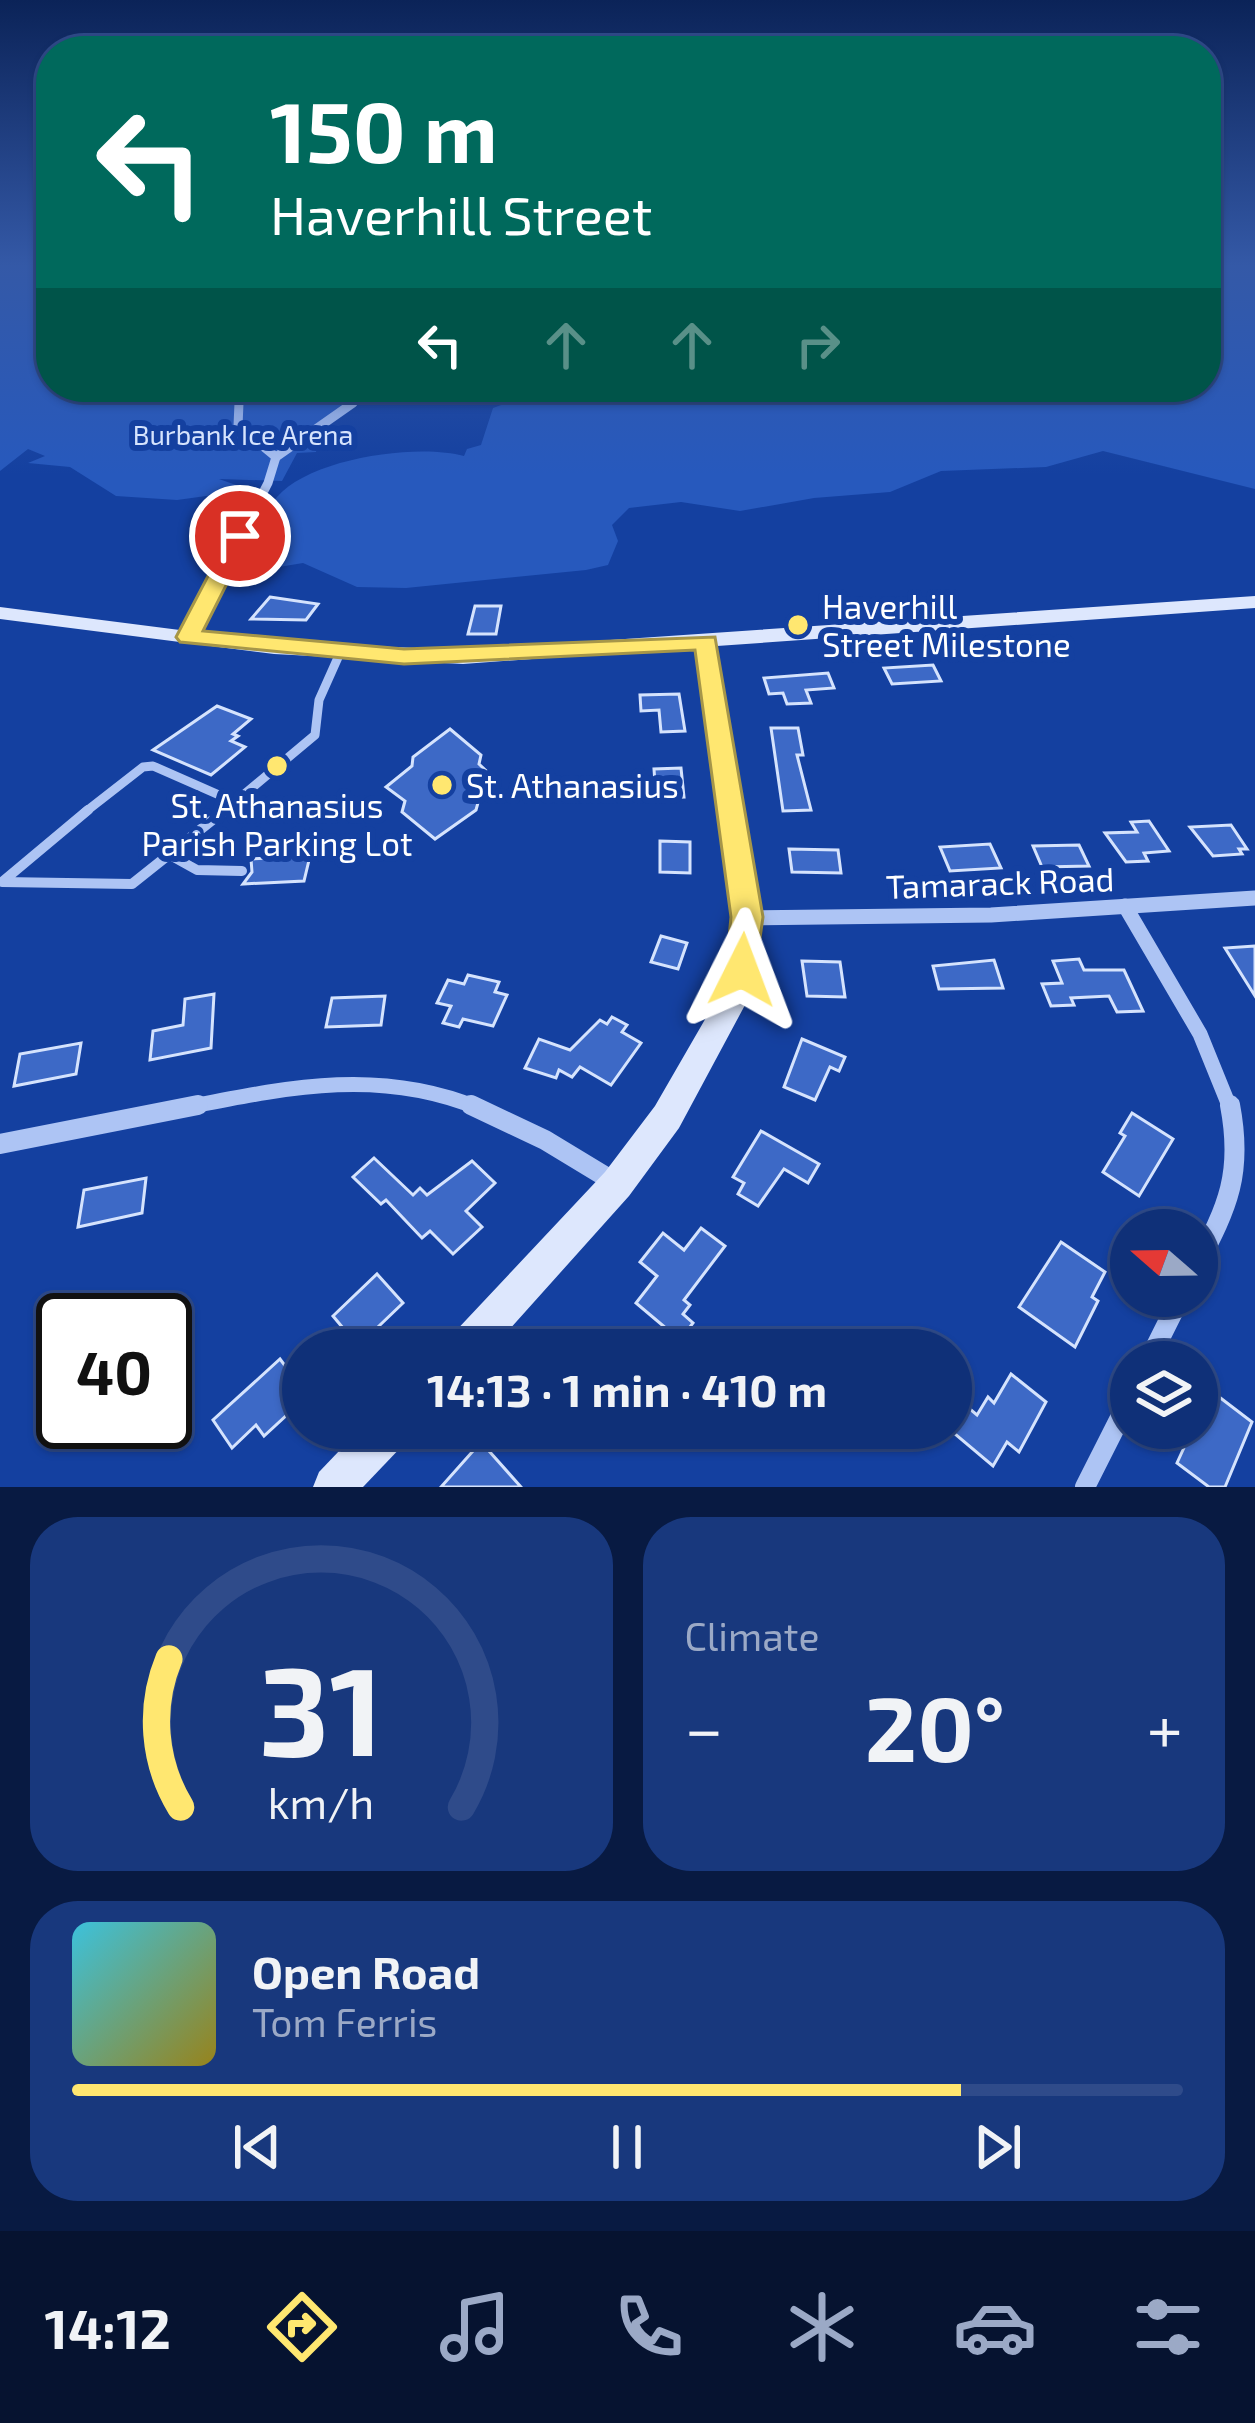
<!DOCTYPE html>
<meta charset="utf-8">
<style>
:root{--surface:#0f3078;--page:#18387d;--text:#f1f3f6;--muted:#9ba9c6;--line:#2f4b8a;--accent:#ffe770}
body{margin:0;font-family:"Exo 2",sans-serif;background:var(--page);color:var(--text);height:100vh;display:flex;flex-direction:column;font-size:45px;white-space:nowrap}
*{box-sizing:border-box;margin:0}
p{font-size:39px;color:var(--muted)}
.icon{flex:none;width:66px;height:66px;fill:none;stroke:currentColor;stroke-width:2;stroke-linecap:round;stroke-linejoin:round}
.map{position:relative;height:1487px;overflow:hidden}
.drawer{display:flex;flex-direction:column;gap:30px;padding:30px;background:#081a42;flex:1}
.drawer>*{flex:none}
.banner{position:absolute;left:36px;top:36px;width:1185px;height:366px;border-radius:48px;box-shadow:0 3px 9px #0004,0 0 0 3px var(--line);background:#00695c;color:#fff;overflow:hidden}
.needle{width:78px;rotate:290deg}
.fabs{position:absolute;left:1110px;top:1209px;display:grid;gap:24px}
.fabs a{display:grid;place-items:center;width:108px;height:108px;border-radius:50%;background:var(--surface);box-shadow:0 3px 9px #0004,0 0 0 3px var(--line);font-size:60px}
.speed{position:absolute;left:36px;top:1293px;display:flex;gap:24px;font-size:60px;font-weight:700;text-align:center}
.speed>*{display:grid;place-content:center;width:156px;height:156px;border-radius:50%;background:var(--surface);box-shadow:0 3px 9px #0004,0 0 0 3px var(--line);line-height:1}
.speed .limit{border:6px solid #111;border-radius:18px;background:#fff;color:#111}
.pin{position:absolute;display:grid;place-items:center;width:102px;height:102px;color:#fff;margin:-51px;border:6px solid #fff;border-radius:50%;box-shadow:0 3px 12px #0007}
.me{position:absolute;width:132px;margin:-66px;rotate:3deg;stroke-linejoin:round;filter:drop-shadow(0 0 9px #0008)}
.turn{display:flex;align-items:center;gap:42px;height:252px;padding:0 36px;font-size:54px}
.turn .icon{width:156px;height:156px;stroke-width:2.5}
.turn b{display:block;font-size:84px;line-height:102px}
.lanes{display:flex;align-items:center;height:114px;padding:0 36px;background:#0003;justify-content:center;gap:60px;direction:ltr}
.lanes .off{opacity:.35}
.big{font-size:90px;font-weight:700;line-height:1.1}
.drawer .widget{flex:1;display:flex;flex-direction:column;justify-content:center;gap:18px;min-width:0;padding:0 42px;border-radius:48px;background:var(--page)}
.drawer .dial{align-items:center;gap:0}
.dial svg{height:312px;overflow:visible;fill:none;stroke:var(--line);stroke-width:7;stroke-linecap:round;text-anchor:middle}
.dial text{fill:var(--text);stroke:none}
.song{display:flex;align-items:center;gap:36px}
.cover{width:144px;height:144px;border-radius:18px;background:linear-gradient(135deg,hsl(190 70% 55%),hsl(50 70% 35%))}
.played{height:12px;border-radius:6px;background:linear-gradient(90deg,var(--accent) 80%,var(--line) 80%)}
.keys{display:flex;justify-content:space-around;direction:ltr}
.heat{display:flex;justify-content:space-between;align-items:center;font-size:66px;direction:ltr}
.drawer .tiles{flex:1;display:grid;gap:30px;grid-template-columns:1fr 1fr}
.widget:last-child{grid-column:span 2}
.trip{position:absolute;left:282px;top:1329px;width:690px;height:120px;border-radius:60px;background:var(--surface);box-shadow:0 3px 9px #0004,0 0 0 3px var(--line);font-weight:700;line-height:120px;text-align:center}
.tabs{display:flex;height:192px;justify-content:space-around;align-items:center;background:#061330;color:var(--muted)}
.tabs .icon{width:84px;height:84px}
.tabs .on{color:var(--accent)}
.tabs b{font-size:54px;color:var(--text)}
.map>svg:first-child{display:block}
.green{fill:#2759bd}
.building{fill:#3d69c6;stroke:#d5e3fd;stroke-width:3}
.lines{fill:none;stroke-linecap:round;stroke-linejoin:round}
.lane-far1{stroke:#adc4f4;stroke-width:9}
.lane{stroke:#adc4f4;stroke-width:10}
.street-far4{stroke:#adc4f4;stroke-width:8}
.street-far3{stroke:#adc4f4;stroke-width:9}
.street-far2{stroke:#adc4f4;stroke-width:12}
.street-far1{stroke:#adc4f4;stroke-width:15}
.street{stroke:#adc4f4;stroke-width:20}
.secondary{fill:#dde7fd;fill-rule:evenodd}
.route{fill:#ffe770;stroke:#a69649;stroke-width:3}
.poi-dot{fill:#ffe770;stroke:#1440a0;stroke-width:4.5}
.labels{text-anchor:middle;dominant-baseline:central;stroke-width:12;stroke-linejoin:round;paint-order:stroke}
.far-park-label{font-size:27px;fill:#d5e3fd;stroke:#1440a0}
.poi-label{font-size:33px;fill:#fff;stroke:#1440a0;text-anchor:start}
.street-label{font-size:33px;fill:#fff;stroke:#1440a0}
</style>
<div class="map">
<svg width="1255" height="1487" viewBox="0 0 1255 1487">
<rect width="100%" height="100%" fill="#1440a0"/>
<g class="green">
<polygon points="0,266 51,266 51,387 371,387 321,424 316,452 297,453 282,481 219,479 250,490 177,500 116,496 70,467 28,463 45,456 28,449 0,471"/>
<path d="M 1206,266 L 1255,266 L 1255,489 L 1103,451 L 1046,467 L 941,471 L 890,492 L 814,498 L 740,511 L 681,502 L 629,508 L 612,525 L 618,541 L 608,565 L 586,570 L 406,588 L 357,587 L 303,563 L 267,569 L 243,568 L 240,563 C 251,542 262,514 277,497 C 310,458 418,443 464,456 L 467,449 L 481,445 L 493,408 L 523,397 L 534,387 L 1206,387 Z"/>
</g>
<g class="building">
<polygon points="270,597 318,604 306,620 251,619"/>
<polygon points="475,606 501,606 496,634 468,634"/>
<polygon points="933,665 941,681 892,684 884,668"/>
<polygon points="828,673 834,688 806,690 811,703 787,704 783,693 769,694 764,678"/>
<polygon points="679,694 685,731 661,732 659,710 641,711 640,695"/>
<polygon points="217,706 251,719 233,734 238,736 231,741 245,747 211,775 153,750"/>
<polygon points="771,728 798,728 803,755 797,755 811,810 783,811"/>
<polygon points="450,729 481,755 479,764 498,782 479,799 476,810 435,839 402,812 405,801 386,787 412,766 413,757"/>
<polygon points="681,768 684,797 656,798 654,769"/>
<polygon points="1149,821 1169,851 1144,853 1148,861 1126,862 1105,833 1137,832 1131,822"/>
<polygon points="1231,825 1247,849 1239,849 1242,854 1213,856 1190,827"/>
<polygon points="660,841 690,842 690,873 660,872"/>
<polygon points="990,844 1001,868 950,871 940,847"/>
<polygon points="1079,845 1089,866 1042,867 1033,846"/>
<polygon points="789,849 838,850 841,873 792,872"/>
<polygon points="310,856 304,881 243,884 252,872 251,859"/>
<polygon points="661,936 687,943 678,969 651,962"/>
<polygon points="1255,946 1255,996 1225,948"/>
<polygon points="1079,959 1084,970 1124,970 1143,1011 1117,1012 1109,996 1071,998 1074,1005 1051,1006 1042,984 1062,983 1053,961"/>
<polygon points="994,960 1003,988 939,989 933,966"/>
<polygon points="802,961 840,962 845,997 807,996"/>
<polygon points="468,975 499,982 495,992 507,995 493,1026 463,1019 459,1027 443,1023 451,1006 437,1003 448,980 464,984"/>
<polygon points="214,994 211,1048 150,1060 153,1031 183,1025 185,999"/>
<polygon points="385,996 381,1025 326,1027 332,998"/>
<polygon points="612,1017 627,1025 622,1032 641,1043 611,1085 580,1067 572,1077 559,1070 556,1078 525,1068 539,1039 570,1050 600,1020 607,1024"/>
<polygon points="802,1039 845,1057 839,1071 830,1067 815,1100 784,1087"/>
<polygon points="81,1043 76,1074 14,1086 20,1054"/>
<polygon points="1132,1113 1173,1139 1139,1196 1103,1172 1125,1136 1120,1133"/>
<polygon points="761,1131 819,1164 808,1183 784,1169 758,1206 738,1194 744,1183 733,1177"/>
<polygon points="374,1158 413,1195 420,1188 427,1195 472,1161 495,1183 466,1211 482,1227 453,1254 430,1231 422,1238 386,1200 381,1204 353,1177"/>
<polygon points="146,1178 142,1213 78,1227 84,1190"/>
<polygon points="701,1228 725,1246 684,1300 690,1305 683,1314 693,1323 680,1340 636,1303 657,1276 640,1262 663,1233 684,1250"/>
<polygon points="1061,1242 1105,1272 1092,1297 1098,1301 1075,1347 1019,1307"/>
<polygon points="377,1274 403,1303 358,1346 333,1316"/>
<polygon points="280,1359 303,1390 303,1400 264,1436 256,1425 232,1448 213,1420"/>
<polygon points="1011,1374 1046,1402 1019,1452 1007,1442 993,1466 949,1429 964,1404 977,1415 988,1397 994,1403"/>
<polygon points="1210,1390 1252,1422 1225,1487 1209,1487 1177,1463 1193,1428 1197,1428"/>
<polygon points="481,1442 521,1487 441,1487"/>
</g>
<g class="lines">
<g class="lane-far1">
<polyline points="235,802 315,735 319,700 340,653"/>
<polyline points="84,813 143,767 153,766 235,802"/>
<polyline points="221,813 235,802"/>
</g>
<g class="lane">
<polyline points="88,810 2,882 132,884 225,810"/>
<polyline points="170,855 197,870 242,871"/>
</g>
<g class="street-far4">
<polyline points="239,406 239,396 251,387"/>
<polyline points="348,406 375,387"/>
</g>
<g class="street-far3">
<polyline points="239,403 238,426 276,457"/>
<polyline points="276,457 353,403"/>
<polyline points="216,584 268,483 276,457"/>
</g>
<polyline class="street-far2" points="188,637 217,581"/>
<g class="street-far1">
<polyline points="1125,906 1200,1034 1230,1108"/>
<polyline points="747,918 991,915 1255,898"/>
<path d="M 183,1108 C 285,1088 378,1067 478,1108"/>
</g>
<g class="street">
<polyline points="471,1105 545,1140 616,1183"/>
<polyline points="0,1144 198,1105"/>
<path d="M 1197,1265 C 1228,1206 1243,1173 1230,1105"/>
<polyline points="1148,1362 1181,1296"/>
<polyline points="1085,1487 1131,1396"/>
</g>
<g class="secondary">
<polygon points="1255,596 1255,608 717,646 761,918 752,992 679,1128 629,1196 491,1350 445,1350 451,1336 605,1172 655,1106 722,990 733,918 696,647 463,664 274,654 0,619 0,607 274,642 463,650"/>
<polygon points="361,1428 411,1428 405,1443 363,1487 313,1487 319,1472"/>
</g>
</g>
<linearGradient id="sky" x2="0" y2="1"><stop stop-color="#0b2358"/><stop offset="0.56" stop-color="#3459a7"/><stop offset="1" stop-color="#3459a7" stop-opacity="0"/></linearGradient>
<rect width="1255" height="474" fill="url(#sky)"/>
<polygon class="route" points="240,529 251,536 203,631 404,649 715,637 763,917 754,980 742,984 731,980 726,970 731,917 695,650 404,664 180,642 176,637 229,536"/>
<g class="poi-dot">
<circle cx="798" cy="625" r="12"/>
<circle cx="277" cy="766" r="12"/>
<circle cx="442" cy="785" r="12"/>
</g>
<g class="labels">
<g class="far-park-label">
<text x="243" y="434">Burbank Ice Arena</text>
</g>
<g class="poi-label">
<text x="822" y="606">Haverhill<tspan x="822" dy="38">Street Milestone</tspan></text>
<text x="466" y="785">St. Athanasius</text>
<text x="277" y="805" text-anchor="middle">St. Athanasius<tspan x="277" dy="38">Parish Parking Lot</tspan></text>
</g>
<g class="street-label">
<text transform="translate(1000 882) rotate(-2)">Tamarack Road</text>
</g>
</g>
</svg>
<div class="fabs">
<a><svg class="needle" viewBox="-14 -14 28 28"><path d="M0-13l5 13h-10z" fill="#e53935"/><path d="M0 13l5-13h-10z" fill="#9ba9c6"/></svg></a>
<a><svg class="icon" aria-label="layers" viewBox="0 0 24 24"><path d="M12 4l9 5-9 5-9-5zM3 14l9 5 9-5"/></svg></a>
</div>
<div class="speed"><div class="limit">40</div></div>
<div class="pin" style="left:240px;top:536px;background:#d93025"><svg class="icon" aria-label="arrive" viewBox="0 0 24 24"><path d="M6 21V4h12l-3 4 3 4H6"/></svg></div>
<svg class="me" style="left:742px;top:970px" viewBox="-20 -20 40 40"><path d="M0-17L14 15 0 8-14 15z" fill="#ffe770" stroke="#fff" stroke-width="4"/></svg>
<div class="trip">14:13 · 1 min · 410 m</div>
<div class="banner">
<div class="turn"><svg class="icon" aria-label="left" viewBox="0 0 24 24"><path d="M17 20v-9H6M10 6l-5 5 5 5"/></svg><div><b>150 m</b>Haverhill Street</div></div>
<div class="lanes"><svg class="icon" aria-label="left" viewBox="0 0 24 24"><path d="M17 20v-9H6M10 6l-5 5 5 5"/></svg><svg class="icon off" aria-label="ahead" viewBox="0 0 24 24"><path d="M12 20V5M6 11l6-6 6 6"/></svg><svg class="icon off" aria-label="ahead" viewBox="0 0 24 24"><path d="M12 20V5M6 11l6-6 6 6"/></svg><svg class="icon off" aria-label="right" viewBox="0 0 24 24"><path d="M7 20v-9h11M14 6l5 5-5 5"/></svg></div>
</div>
</div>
<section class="drawer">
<div class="tiles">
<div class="widget dial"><svg viewBox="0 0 100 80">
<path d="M14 69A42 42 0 1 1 86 69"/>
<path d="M14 69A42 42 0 0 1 11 31" stroke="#ffe770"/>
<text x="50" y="56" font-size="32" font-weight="700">31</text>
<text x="50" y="72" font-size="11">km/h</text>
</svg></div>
<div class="widget"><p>Climate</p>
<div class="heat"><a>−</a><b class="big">20°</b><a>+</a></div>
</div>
<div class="widget">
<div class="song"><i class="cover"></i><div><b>Open Road</b><p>Tom Ferris</p></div></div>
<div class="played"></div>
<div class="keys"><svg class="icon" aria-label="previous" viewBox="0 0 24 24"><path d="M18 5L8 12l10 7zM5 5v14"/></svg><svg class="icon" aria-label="pause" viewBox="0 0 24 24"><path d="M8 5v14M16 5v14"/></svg><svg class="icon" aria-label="next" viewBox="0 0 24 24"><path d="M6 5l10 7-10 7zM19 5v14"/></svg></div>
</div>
</div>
</section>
<nav class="tabs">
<b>14:12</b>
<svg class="icon on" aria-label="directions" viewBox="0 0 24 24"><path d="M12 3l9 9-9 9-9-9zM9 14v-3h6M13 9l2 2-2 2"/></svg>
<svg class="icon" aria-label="music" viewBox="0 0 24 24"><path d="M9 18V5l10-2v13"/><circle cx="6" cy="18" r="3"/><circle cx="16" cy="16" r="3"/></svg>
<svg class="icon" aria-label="phone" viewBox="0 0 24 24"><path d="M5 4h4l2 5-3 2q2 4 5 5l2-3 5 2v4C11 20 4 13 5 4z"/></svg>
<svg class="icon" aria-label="climate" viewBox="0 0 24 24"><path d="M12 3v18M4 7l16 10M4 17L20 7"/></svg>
<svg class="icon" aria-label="car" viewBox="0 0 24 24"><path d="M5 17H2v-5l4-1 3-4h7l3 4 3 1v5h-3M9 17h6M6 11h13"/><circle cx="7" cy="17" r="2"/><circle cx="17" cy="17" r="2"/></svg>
<svg class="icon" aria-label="filters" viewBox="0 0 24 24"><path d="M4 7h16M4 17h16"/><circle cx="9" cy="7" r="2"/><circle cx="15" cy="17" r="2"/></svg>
</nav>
